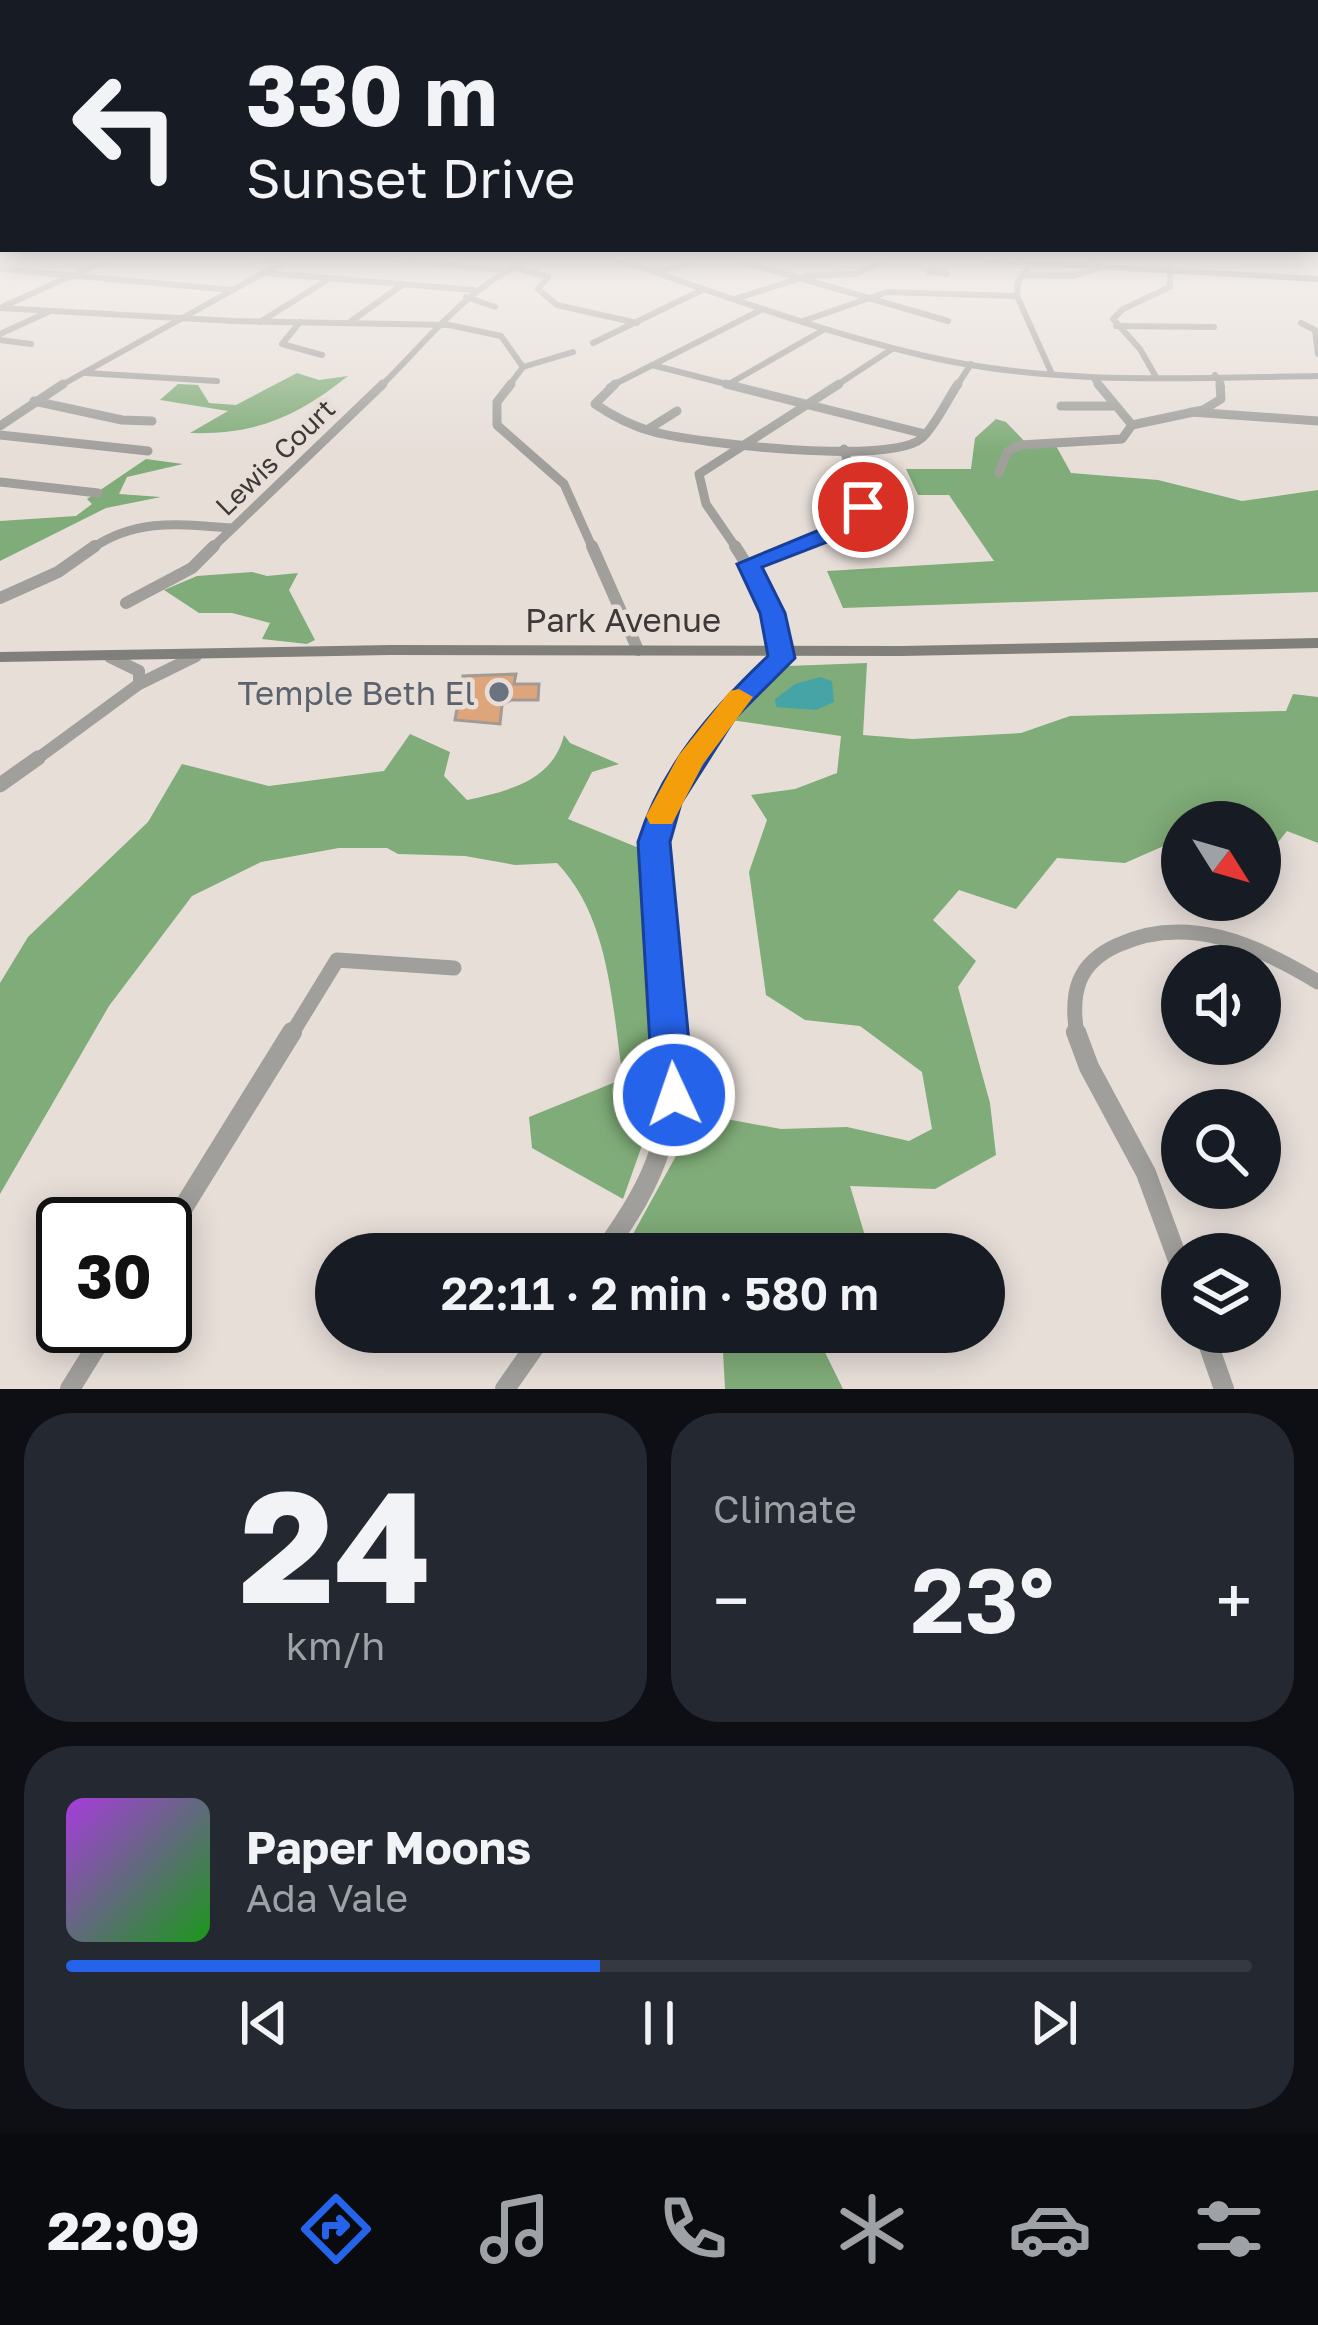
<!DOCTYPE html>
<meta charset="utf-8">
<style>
:root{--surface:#171b24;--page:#242831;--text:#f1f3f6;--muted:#9ea1a6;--line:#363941;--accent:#2563eb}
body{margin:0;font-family:"Golos Text",sans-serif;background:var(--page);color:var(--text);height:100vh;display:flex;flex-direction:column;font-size:45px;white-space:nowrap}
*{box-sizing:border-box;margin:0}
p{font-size:39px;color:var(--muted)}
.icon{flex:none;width:66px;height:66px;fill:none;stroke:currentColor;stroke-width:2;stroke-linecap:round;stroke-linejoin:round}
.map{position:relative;height:1389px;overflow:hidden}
.sheet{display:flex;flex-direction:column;gap:24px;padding:24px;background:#0d0f14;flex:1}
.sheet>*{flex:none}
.top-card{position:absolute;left:0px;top:0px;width:1320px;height:252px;box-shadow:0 6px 30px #0003;background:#171b24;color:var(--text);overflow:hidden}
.needle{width:78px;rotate:127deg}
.buttons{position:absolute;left:1161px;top:801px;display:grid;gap:24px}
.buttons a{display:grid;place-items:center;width:120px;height:120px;border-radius:50%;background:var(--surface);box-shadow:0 6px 30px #0003;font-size:60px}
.speed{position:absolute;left:36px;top:1197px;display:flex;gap:24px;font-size:60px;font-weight:700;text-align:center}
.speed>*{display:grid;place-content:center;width:156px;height:156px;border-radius:50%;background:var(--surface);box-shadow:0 6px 30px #0003;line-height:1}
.speed .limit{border:6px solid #111;border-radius:18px;background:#fff;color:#111}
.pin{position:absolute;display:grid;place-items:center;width:102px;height:102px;color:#fff;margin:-51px;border:6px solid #fff;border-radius:50%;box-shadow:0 3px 12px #0007}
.me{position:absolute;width:132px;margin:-66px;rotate:357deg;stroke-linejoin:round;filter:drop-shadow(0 0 9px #0008)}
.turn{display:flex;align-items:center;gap:42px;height:252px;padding:0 48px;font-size:54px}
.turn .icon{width:156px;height:156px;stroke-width:2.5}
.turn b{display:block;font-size:84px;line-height:102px}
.big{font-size:90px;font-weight:600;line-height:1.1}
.sheet .tile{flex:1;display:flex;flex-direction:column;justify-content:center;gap:18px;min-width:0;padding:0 42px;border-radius:48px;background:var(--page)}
.sheet .dial{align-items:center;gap:0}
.dial b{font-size:156px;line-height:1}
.song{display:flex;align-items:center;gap:36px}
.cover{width:144px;height:144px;border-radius:18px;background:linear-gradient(135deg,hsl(280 70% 55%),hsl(120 70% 35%))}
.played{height:12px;border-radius:6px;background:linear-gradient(90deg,var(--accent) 45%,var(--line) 45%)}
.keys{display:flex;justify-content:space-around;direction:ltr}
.heat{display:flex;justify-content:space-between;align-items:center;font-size:66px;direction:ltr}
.sheet .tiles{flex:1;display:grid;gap:24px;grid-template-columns:1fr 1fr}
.tile:last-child{grid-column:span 2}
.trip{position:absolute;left:315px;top:1233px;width:690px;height:120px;border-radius:60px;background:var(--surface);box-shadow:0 6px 30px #0003;font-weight:600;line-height:120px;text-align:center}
.dock{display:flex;height:192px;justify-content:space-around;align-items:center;background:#090b0e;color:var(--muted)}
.dock .icon{width:84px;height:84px}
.dock .active{color:var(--accent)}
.dock b{font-size:54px;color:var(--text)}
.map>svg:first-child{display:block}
.forest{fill:#7fac78}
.water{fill:#46a4a6}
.building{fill:#dea57b;stroke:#a29a95;stroke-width:3}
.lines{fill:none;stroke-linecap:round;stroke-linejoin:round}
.minor-far4{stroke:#a09f9b;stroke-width:6}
.minor-far3{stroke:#a09f9b;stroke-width:9}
.minor-far2{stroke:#a09f9b;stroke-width:12}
.minor-far1{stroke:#a09f9b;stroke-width:15}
.minor{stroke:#a09f9b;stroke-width:20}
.secondary{fill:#817f79;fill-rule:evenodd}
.route{fill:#2563eb;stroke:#184099;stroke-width:3}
.slow{fill:#f59e0b}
.worship-dot{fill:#6b7280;stroke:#e7ded8;stroke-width:4.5}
.labels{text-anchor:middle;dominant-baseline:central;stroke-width:9;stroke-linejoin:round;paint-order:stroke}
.far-street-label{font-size:27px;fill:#3d3937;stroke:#e7ded8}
.street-label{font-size:33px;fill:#3d3937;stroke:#e7ded8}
.worship-label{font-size:33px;fill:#5b616d;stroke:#e7ded8;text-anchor:end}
</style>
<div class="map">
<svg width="1318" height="1389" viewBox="0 0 1318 1389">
<rect width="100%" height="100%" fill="#e7ded8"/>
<g class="forest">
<path d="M 297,373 L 319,380 L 348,376 C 297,417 255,435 190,433 L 228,411 L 160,400 L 178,384 L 198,385 L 209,403 L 236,405 Z"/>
<polygon points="996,419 1006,422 1026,443 1055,444 1071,473 1158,480 1242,501 1318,490 1318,592 843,608 827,571 994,561 949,495 918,495 906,469 971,469 975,438"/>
<polygon points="146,459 183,464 127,477 119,494 161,497 106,508 0,561 0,521 76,516 92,504 87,499"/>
<polygon points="252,572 267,576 298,573 289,590 315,640 307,644 262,639 270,623 232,613 199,613 164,590 197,576"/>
<polygon points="867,663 863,735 912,739 1021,733 1070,716 1286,711 1293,694 1318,697 1318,843 1287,831 1260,865 1260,822 1182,822 1182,838 1125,863 1057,858 1016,909 959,890 933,920 976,961 958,987 990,1103 996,1155 935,1189 850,1186 869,1249 864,1254 622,1254 699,1114 781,1129 847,1127 909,1141 932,1129 922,1072 860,1026 805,1020 766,995 749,872 767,820 751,795 795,789 837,773 841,736 731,720 788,666"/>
<path d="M 410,734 L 450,752 L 444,776 L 467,800 C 508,791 553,781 564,735 L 570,743 L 619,764 L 592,772 L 568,819 L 639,848 L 657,1103 L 623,1199 L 532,1148 L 529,1117 L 623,1079 C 612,1006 610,918 557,863 L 515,865 L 465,856 L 398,854 L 387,848 L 339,848 L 261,862 L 192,896 L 109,1006 L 0,1194 L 0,983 L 28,937 L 148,822 L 182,764 L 269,786 L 384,771 Z"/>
<polygon points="722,1332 815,1332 843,1389 725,1389"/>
</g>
<polygon class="water" points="820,677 832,681 834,702 816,710 776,707 775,699 795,684"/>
<polygon class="building" points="516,674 514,684 539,684 538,700 511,700 502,705 500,724 455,720 463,676"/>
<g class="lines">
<g class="minor-far4">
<polyline points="247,260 281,262"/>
<polyline points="399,260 502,270"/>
<path d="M 619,260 C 720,294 821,332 925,356 C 1054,386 1187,378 1318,376"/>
<polyline points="737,260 948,321"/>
<polyline points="1032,262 1018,282 1017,296 1052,374"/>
<polyline points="513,267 548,277 538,289 557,305 637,323"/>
<polyline points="0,269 232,290"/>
<polygon points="935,270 947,274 929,272"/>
<polyline points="655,272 690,263"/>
<polyline points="266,273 474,290"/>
<polyline points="1023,275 1073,276 1102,267 1091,260"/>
<polyline points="466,297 495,307"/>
<polyline points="735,299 807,276 855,274 887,260"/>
<polyline points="4,306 107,260"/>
<polyline points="0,308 233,321 449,325 501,336 523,367 508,387"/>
<polyline points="803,321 887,292 1016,296"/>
<polyline points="260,322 329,279"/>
<polyline points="300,322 282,344 322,355"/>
<polyline points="350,322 402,285"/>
<polyline points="1301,323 1315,330 1318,354"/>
<polyline points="1116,326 1214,327"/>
<polyline points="0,334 48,312"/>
<polyline points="0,340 31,344"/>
<polyline points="593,343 702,290"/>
<polyline points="652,365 738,387"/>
<polyline points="523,367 573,352"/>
<polyline points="86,373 217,381"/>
<polyline points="1215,375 1222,387"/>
<polyline points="1156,377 1140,349 1113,319 1123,309 1170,287 1170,268"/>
<polyline points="1094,379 1100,387"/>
<polyline points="727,385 825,329"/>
<polyline points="58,387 287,260"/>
<path d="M 380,387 C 428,340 466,288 528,260"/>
<polyline points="609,387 763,309"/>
<polyline points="834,387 892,349"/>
<polyline points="956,387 971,364"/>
</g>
<g class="minor-far3">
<polyline points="511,384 497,402 497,425 564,484 593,549"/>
<path d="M 615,384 L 595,404 C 614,417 631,426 654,432 C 697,443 891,466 922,438 C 936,425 947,400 958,384"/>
<polyline points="726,384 925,434"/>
<polyline points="34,401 122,420 152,421"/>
<polyline points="1061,406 1114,406"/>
<polyline points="1191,412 1318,421"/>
<polyline points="1132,425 1203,410 1221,399 1220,384"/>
<polyline points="0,426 63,384"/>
<polyline points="650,428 677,411"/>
<polyline points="0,435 148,451"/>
<polyline points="999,473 1007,452 1020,445 1122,439 1132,425 1098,384"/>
<polyline points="0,482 98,493"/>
<path d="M 91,549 C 136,518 179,524 232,528"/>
<polyline points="211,549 383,384"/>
<polyline points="737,549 706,504 699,474 839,384"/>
<polyline points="786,549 863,519 844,449"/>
</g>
<g class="minor-far2">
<polyline points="592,546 638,650"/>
<polyline points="749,564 794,546"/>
<polyline points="0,598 58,572 95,546"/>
<polyline points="126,603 192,568 214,546"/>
<polyline points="110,657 139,671 139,684"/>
<polyline points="34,761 139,684 196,656"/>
<polyline points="689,761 727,709 782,657 764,592 735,546"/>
</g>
<g class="minor-far1">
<polyline points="0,785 38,758"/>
<polyline points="291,1035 337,960 454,968"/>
<polyline points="670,1035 654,842 666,803 692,758"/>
<path d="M 1077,1035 C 1070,993 1077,963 1118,945 C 1187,913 1257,945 1318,982"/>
</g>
<g class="minor">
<polyline points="1076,1032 1089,1067 1146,1173 1182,1271"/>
<polyline points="165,1237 292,1032"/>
<path d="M 602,1254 C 660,1174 675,1131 670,1032"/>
<polyline points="1204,1332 1224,1389"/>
<polyline points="70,1389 109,1326"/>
<polyline points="505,1389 545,1332"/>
</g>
<g class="secondary">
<polygon points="983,260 1029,260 1318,276 1318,282 987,263"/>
<polygon points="1318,638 1318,648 901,656 390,655 0,662 0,652 390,645 901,646"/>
</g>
</g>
<linearGradient id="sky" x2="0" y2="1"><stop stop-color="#67aece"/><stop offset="0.57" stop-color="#f4f0ed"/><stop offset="1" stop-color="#f4f0ed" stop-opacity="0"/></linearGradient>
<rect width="1318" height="454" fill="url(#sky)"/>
<path class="route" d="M 863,501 L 871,502 L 876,514 L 866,527 L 762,567 L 785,613 L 795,658 L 735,718 L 681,803 L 670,842 L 694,1095 L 688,1107 L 674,1112 L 659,1107 L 653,1095 L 638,842 C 661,767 712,709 768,656 L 760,613 L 737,564 L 851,517 L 856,502 Z"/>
<polygon class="slow" points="739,689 753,697 703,764 672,824 650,824 646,816 679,755 730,691"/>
<circle class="worship-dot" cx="499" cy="692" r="12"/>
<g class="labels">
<g class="far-street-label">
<text transform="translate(275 457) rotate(-44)">Lewis Court</text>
</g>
<g class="street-label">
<text x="623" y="619">Park Avenue</text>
</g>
<g class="worship-label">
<text x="475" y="692">Temple Beth El</text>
</g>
</g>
</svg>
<div class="buttons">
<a><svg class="needle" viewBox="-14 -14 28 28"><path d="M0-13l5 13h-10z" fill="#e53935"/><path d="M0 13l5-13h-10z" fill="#9ea1a6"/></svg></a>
<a><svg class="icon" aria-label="sound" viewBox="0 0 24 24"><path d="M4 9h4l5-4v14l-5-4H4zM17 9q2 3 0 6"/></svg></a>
<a><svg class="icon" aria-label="search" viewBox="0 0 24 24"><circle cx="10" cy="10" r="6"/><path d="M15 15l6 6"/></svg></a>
<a><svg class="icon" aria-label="layers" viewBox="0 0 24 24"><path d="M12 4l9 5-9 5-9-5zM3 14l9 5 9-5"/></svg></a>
</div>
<div class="speed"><div class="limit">30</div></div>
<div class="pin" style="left:863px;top:507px;background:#d93025"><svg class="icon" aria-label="arrive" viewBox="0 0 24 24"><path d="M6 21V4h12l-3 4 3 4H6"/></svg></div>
<svg class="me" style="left:674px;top:1095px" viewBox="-20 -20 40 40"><circle r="17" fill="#2563eb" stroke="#fff" stroke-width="3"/><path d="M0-11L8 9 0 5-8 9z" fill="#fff"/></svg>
<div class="trip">22:11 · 2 min · 580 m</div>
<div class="top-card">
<div class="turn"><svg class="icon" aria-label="left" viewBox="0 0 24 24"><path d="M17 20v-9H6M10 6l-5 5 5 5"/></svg><div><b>330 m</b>Sunset Drive</div></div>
</div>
</div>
<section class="sheet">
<div class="tiles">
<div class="tile dial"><b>24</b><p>km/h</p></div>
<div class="tile"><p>Climate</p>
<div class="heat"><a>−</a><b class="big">23°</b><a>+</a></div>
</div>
<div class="tile">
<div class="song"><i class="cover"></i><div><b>Paper Moons</b><p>Ada Vale</p></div></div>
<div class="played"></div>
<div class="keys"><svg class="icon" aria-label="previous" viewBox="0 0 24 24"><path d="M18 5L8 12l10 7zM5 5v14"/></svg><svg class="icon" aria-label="pause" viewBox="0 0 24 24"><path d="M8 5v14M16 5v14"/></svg><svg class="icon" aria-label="next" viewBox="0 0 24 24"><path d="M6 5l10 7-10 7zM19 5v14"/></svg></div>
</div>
</div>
</section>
<nav class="dock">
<b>22:09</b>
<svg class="icon active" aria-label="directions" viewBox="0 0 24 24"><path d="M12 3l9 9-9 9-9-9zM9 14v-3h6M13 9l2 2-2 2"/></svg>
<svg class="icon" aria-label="music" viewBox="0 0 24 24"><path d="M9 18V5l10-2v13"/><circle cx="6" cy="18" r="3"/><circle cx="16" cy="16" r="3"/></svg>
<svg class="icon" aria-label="phone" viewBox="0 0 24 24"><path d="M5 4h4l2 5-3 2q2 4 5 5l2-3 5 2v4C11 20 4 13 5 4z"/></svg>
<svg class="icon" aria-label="climate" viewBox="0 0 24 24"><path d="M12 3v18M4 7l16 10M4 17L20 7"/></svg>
<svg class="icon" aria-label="car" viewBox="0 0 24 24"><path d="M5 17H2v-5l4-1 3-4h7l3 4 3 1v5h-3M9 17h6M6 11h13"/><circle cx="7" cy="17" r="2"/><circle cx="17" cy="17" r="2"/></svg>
<svg class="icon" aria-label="filters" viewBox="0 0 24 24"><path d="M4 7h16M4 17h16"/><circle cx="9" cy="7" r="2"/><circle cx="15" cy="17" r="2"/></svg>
</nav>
